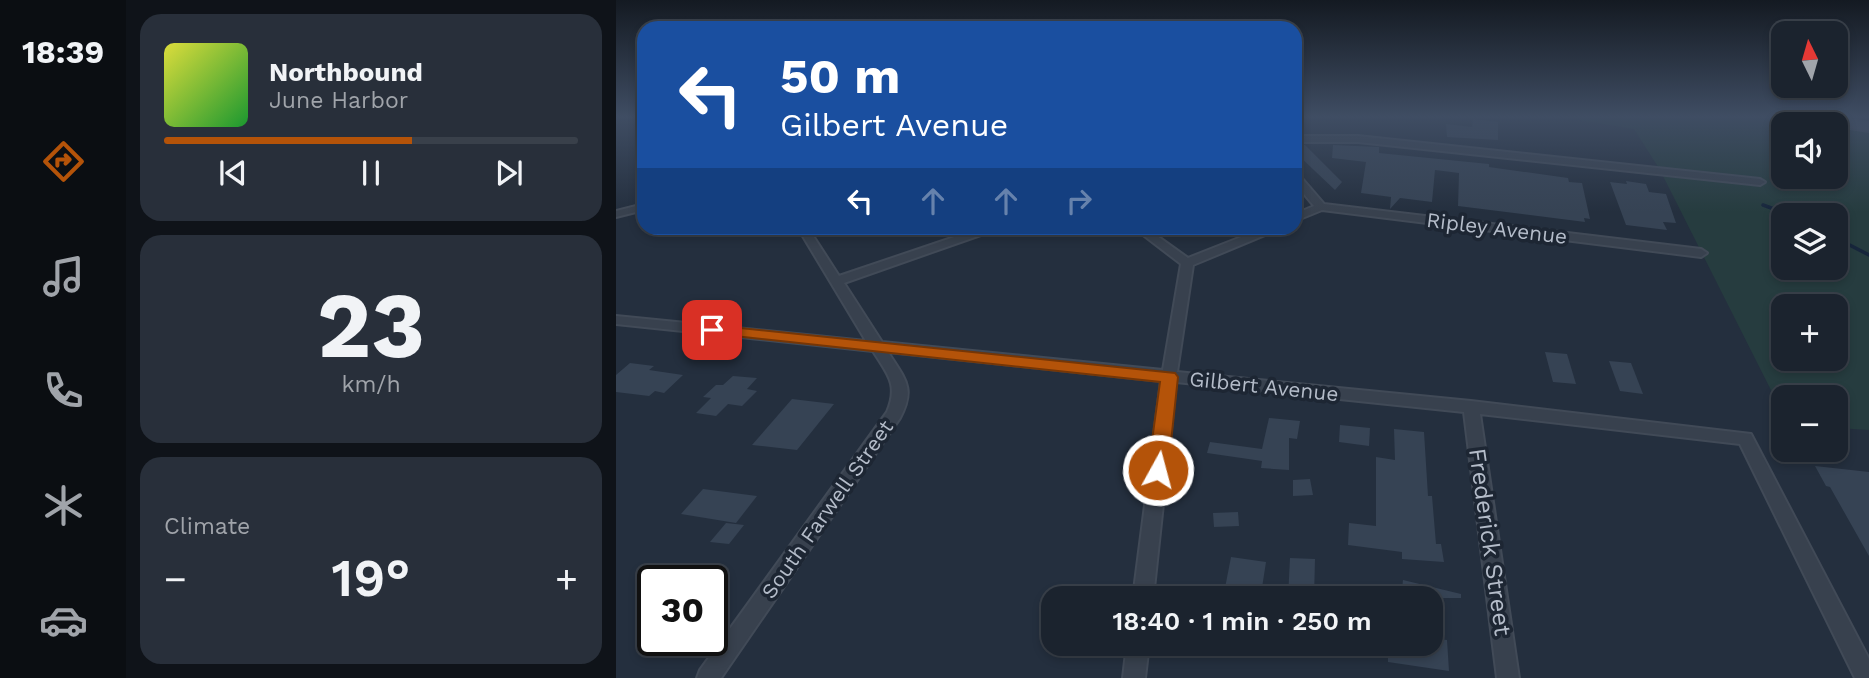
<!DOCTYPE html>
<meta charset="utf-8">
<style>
:root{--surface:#1b232e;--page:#282f3a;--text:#f1f3f6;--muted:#a0a4aa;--line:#39404a;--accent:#b45309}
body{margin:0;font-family:"Work Sans",sans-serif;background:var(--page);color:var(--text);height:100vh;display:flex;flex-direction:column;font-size:26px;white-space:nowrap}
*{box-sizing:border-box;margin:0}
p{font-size:23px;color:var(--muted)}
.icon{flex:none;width:38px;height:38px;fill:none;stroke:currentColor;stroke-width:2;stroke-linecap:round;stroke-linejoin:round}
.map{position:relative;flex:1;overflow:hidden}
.details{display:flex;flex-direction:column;gap:14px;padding:14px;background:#0f1319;width:490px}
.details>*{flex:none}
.top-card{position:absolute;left:21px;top:21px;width:665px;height:214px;border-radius:21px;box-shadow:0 4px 10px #0003,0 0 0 2px var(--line);background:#1a4fa0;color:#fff;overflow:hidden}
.needle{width:46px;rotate:355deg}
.tools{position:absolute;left:1155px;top:21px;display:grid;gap:14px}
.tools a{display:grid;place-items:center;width:77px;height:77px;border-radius:14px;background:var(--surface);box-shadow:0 4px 10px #0003,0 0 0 2px var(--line);font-size:35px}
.speed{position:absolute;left:21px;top:565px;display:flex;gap:14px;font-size:35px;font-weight:700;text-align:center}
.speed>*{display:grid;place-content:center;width:91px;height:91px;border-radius:50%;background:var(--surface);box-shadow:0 4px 10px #0003,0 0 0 2px var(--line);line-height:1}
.speed .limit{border:4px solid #111;border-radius:10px;background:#fff;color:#111}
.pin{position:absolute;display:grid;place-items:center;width:60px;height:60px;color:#fff;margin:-30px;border-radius:14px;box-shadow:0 4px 10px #0006}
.me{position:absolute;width:77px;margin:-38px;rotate:7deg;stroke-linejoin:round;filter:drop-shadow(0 0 5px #0008)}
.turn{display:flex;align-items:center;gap:24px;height:147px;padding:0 28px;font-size:32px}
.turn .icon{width:91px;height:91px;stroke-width:2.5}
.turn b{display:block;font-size:49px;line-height:60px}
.lanes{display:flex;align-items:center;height:66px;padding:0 28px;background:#0003;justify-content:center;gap:35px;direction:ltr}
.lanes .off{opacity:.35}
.big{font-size:52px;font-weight:600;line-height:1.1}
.details .widget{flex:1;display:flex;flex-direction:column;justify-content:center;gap:10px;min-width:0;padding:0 24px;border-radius:21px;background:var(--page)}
.details .dial{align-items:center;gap:0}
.dial b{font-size:91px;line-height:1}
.song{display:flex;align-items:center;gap:21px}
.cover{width:84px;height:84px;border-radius:10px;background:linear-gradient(135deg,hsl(60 70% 55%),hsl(130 70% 35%))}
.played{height:7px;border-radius:4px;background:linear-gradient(90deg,var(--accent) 60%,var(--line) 60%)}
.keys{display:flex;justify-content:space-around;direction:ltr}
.heat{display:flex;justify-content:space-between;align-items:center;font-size:38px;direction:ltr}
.trip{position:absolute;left:425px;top:586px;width:402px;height:70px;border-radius:21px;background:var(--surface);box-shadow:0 4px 10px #0003,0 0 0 2px var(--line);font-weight:600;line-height:70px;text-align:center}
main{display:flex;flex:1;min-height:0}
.dock{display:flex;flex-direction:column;width:126px;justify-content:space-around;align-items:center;background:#0b0e12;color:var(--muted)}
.dock .icon{width:49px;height:49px}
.dock .selected{color:var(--accent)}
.dock b{font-size:32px;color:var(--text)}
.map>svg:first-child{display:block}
.green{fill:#263c3f;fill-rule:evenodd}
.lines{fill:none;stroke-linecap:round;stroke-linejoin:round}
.stream{stroke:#17263c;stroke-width:3.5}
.building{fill:#364354}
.street-casing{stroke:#414a57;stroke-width:4}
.secondary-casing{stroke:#414a57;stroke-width:4}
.street{fill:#38414e;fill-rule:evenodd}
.secondary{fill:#465061;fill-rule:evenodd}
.route{fill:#b45309;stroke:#753606;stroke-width:2}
.labels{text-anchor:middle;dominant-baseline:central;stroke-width:7;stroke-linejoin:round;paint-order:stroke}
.street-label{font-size:21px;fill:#b4bcc9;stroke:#1d2633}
.near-street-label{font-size:24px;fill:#b4bcc9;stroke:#1d2633}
</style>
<main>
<nav class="dock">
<b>18:39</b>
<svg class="icon selected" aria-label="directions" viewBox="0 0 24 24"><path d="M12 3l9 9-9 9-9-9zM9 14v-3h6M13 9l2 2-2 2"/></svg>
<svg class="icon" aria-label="music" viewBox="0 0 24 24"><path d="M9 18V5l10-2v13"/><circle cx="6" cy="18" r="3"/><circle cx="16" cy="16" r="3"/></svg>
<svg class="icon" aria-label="phone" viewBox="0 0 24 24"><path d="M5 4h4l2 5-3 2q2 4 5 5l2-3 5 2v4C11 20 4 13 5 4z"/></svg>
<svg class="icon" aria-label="climate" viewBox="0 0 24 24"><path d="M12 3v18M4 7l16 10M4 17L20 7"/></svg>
<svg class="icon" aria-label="car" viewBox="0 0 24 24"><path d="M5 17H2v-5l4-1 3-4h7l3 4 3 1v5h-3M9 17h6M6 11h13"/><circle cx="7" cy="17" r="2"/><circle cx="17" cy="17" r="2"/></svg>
</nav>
<section class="details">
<div class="widget">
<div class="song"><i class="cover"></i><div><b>Northbound</b><p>June Harbor</p></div></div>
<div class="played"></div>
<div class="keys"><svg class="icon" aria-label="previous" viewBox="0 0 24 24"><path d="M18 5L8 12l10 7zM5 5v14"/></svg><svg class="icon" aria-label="pause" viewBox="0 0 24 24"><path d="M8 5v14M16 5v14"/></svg><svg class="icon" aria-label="next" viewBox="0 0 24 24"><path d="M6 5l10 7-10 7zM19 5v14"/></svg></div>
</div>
<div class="widget dial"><b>23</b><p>km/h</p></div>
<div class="widget"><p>Climate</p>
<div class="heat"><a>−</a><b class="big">19°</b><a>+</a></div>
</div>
</section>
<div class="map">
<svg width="1253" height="678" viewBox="0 0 1253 678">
<rect width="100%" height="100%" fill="#242f3e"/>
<path class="green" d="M 945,117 L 1191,117 L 1223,122 L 1253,133 L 1253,430 L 1220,428 L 1220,397 L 1167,397 L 1167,414 L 1044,170 L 1018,129 ZM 1167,124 L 1220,124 L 1220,177 L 1167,177 ZM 1167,215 L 1220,215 L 1220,268 L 1167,268 ZM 1167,306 L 1220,306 L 1220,359 L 1167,359 Z"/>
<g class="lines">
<g class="stream">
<polyline points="1147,205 1175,215"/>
<polyline points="1220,238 1253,255"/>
</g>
</g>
<g class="building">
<polygon points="857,119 882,122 882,140 831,137 830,124 856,127"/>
<polygon points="679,145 689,145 726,182 719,190 681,154"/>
<polygon points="717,145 763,147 763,153 873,164 873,167 952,178 953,182 966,183 974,219 968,218 969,222 842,206 843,173 819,170 816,202 784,198 774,209 775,197 745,193 750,162 716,158"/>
<polygon points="1010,181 1030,184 1033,192 1050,194 1060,223 1047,222 1051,230 1010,225 994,182 1011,184"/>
<polygon points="929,352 951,354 960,384 937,382"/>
<polygon points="993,361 1015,363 1027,394 1004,391"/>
<polygon points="14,363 38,366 33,370 67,375 48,393 39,391 33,396 0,392 0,375"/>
<polygon points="117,376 141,378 131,389 141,391 126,406 112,404 100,416 80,413 95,398 87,397 100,385 107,385"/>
<polygon points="176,399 218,404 181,450 136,445"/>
<polygon points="653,418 684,421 681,439 673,438 673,470 645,468 646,461 591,453 594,442 646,449"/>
<polygon points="724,425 754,428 753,446 723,442"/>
<polygon points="778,429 808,432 812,496 816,496 820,544 825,544 828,562 786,559 786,552 732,545 733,523 760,526 760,457 779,460"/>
<polygon points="1199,466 1253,472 1253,556 1214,487 1210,486"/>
<polygon points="694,479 697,495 677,496 677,480"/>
<polygon points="87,489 141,496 120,523 65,514"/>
<polygon points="622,512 623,526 598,527 597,513"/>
<polygon points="110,523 128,525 113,544 94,542"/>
<polygon points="615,557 650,562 645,594 609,588"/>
<polygon points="674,558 699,559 698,598 672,598"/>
<polygon points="787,580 845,594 845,598 785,598"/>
<polygon points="816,638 831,640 833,671 772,662 772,644 816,644"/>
<polygon points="36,640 53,640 41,658 24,654"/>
</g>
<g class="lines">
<defs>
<g id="street">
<polygon points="679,136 742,136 1144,179 1149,182 1144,185 742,142 679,142"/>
<polygon points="679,174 683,175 708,204 1085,249 1091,253 1085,257 706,210 679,221 679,214 698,206 679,183"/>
<polygon points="28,204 28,210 0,217 0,211"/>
<path d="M 182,228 L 192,228 L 223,276 L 365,228 L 380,228 L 379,230 L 228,283 L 266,342 L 547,370 L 565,264 L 518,228 L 530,228 L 572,258 L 648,228 L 662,228 L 661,230 L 577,265 L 561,372 L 855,401 L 1135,434 L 1253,659 L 1253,678 L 1239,678 L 1124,444 L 864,414 L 903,678 L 881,678 L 848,412 L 560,382 L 537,598 L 517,598 L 545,381 L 272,352 C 289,379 300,388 284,418 L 105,678 L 81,678 L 84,670 L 271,412 C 283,384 271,374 257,351 L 0,324 L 0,316 L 250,341 Z"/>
<polygon points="511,644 533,644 529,678 507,678"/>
</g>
<polygon id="secondary" points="1185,117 1216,117 1253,123 1253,131 1191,121"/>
</defs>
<use href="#street" class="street-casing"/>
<use href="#secondary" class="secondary-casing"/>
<use href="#street" class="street"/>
<use href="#secondary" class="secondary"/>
</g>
<linearGradient id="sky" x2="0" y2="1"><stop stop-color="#141a22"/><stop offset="0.55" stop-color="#3f4d63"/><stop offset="1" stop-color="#3f4d63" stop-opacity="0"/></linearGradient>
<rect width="1253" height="212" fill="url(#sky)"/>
<polygon class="route" points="96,325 559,373 562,377 552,470 549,475 542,478 535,475 532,470 544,382 91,333 88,330"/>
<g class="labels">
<g class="street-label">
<text transform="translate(881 228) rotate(7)">Ripley Avenue</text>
<text transform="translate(648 386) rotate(6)">Gilbert Avenue</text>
<text transform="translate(211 509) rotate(-55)">South Farwell Street</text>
</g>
<g class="near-street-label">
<text transform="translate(874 542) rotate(82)">Frederick Street</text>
</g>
</g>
</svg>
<div class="tools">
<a><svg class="needle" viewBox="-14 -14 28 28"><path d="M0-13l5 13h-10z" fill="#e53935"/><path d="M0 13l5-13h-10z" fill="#a0a4aa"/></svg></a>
<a><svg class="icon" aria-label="sound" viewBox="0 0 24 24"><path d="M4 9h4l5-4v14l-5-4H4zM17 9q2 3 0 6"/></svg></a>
<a><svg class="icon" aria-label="layers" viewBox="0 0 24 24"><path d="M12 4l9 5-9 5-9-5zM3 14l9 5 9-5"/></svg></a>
<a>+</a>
<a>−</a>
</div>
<div class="speed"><div class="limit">30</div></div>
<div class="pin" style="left:96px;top:330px;background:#d93025"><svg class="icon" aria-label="arrive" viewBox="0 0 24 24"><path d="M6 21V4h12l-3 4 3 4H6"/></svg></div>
<svg class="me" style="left:542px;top:470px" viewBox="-20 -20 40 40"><circle r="17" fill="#b45309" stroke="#fff" stroke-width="3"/><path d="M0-11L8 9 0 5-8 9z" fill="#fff"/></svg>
<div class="trip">18:40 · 1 min · 250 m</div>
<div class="top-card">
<div class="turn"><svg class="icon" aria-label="left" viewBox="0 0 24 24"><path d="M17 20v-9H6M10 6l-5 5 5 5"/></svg><div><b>50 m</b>Gilbert Avenue</div></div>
<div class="lanes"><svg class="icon" aria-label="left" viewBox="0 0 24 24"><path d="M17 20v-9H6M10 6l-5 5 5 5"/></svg><svg class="icon off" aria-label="ahead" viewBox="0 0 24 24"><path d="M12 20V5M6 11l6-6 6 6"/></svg><svg class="icon off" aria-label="ahead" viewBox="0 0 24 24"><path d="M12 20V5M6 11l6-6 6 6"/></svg><svg class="icon off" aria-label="right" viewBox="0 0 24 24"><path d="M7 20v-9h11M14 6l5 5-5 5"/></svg></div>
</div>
</div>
</main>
